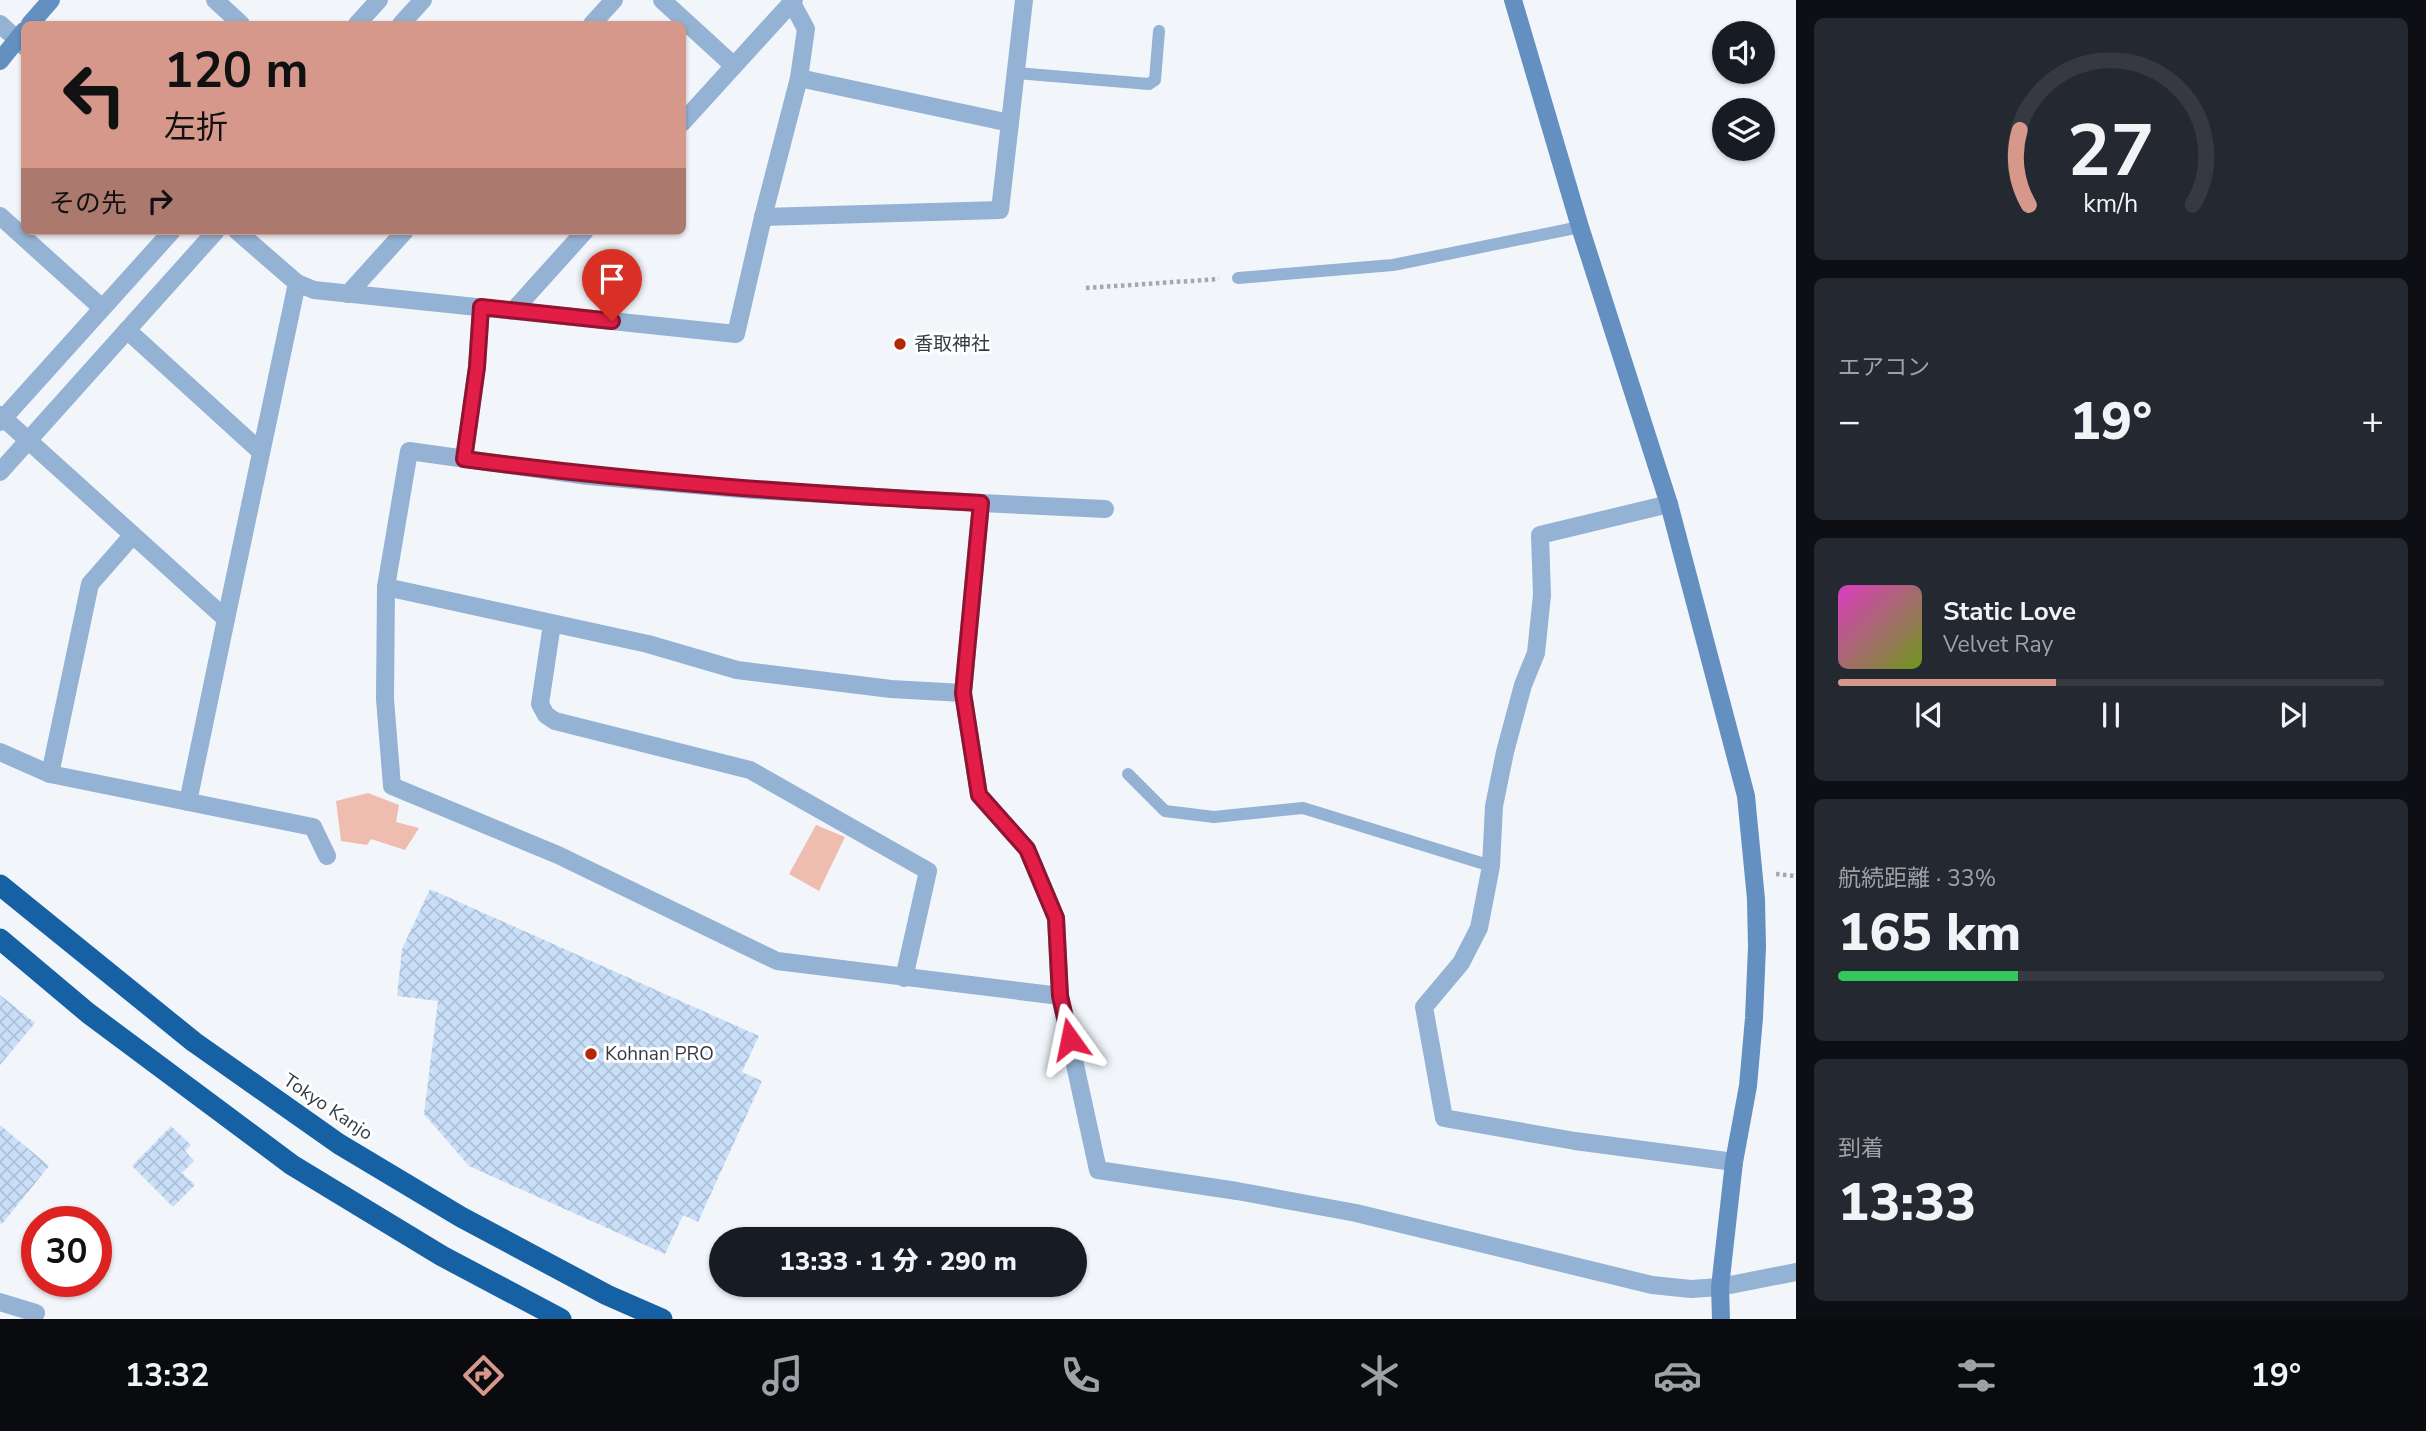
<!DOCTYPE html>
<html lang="ja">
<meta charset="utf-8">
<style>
:root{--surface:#171b24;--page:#242831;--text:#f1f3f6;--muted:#9ea1a6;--line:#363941;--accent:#d6988a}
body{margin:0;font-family:"Nunito Sans","Noto Sans JP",sans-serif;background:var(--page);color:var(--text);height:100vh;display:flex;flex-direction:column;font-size:26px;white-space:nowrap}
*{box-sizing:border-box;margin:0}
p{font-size:23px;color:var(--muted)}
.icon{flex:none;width:38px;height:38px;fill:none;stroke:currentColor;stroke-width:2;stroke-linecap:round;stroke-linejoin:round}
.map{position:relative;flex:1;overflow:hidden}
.sheet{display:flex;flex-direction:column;gap:18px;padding:18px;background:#0d0f14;width:630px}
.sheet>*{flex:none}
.top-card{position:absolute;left:21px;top:21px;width:665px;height:214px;border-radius:10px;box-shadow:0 2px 5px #0004;background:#d6988a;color:#111;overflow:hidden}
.fabs{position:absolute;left:1712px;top:21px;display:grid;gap:14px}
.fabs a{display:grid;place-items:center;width:63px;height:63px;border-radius:50%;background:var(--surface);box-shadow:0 2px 5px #0004;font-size:35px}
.speed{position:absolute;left:21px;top:1206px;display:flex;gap:14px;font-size:35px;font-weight:700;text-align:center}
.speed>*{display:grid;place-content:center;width:91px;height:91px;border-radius:50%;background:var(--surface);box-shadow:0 2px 5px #0004;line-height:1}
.speed .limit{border:10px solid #d22;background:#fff;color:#111}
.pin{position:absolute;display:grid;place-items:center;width:60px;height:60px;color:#fff;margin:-72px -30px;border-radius:50% 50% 50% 0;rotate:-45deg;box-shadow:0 0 7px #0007}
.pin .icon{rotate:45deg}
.me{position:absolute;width:77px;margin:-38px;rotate:348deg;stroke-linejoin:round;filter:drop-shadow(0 0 5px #0008)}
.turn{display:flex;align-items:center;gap:24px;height:147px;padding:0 28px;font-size:32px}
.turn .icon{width:91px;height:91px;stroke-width:2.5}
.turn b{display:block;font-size:49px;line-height:60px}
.then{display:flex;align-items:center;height:66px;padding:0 28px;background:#0003;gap:14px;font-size:26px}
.big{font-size:52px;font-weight:800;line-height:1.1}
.sheet .widget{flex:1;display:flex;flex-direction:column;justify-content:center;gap:10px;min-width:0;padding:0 24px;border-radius:10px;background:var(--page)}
.sheet .dial{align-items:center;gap:0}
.dial svg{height:182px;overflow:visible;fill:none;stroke:var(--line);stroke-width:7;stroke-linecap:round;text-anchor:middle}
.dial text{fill:var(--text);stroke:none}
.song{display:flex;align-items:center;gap:21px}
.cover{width:84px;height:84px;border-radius:10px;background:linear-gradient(135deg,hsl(310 70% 55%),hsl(80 70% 35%))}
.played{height:7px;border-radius:4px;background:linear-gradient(90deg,var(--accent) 40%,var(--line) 40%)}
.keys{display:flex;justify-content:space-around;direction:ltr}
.heat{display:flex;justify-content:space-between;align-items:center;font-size:38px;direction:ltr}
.charge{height:10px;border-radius:5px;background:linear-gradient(90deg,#34c759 33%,var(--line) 0)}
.trip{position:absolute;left:709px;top:1227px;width:378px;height:70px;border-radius:35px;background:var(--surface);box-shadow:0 2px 5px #0004;font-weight:800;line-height:70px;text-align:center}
.tabs{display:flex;height:112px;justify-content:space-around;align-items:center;background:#090b0e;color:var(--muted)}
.tabs .icon{width:49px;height:49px}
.tabs .on{color:var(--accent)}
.tabs b{font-size:32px;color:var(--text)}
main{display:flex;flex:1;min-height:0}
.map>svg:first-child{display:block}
.park{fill:#efbcb0}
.building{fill:url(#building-cross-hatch)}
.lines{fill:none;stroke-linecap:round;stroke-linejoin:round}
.path{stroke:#a3a9b0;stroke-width:4.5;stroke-dasharray:3.5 3.5;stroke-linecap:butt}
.lane{stroke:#94b2d3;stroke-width:12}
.street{stroke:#94b2d3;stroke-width:18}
.secondary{stroke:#6390c0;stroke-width:18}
.highway{stroke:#1660a4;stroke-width:21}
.route-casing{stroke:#92132f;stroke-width:18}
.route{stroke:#e11d48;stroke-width:12}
.poi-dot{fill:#b42905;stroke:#fff;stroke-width:2.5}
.labels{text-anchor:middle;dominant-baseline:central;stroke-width:6;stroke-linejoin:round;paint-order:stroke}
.poi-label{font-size:19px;fill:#343d46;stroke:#fff;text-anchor:start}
.street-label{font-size:19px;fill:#343d46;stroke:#fff}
</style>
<main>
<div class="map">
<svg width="1796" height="1319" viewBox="0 0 1796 1319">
<defs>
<pattern id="building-cross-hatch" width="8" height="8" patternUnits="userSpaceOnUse" patternTransform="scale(1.75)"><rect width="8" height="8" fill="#c9dff8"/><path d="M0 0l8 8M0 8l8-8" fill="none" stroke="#adc0d6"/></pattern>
</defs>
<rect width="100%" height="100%" fill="#f2f6fb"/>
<g class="park">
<polygon points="368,793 399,805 396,822 419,828 405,850 371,839 367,845 341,841 336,801"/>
<polygon points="816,825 845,837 819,891 789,874"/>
</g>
<g class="building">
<polygon points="430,889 759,1036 742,1072 762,1081 698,1222 683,1215 665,1254 469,1166 424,1114 438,1001 397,996 402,949"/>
<polygon points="0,995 35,1023 0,1065"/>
<polygon points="0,1125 49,1166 2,1224 0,1223"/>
<polygon points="171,1126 191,1145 185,1151 194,1161 182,1173 195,1185 173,1207 132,1166"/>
</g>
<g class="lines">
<g class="path">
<polyline points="1086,288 1219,279"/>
<polyline points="1776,874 1796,876"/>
</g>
<g class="lane">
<polyline points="1016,73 1149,84 1155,80 1159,31"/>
<polyline points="1238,278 1393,265 1580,227"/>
<polyline points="1128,774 1165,811 1214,817 1303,808 1491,866"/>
</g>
<g class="street">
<polyline points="215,0 241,24"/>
<polyline points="662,0 734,66"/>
<polyline points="0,24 24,46"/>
<polyline points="357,24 379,0"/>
<polyline points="401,24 423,0"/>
<polyline points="592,24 614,0"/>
<polyline points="799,78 1010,123"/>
<polyline points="682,123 794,0"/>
<polyline points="0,216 102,308"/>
<polyline points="763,217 1000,210 1024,0"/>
<polyline points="237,231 297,283 314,290 736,334 763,217 799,78 806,29 792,3"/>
<polyline points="348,294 405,231"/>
<polyline points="513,311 585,231"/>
<polyline points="127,330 260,451"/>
<polyline points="0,415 226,619 297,283"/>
<polyline points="0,422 172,231"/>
<polyline points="464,459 477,367 481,307"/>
<polyline points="0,472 216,231"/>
<polyline points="981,503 1105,509"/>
<polyline points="1669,504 1540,535 1542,595 1536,653 1523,685 1505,752 1494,806 1491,866 1479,928 1461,963 1424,1007 1444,1118 1575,1141 1734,1162"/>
<polyline points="386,587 385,699 392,786 558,855 777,961 1060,996"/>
<polyline points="552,624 540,704 546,715 555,721 750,770 928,871 904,978"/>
<polyline points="963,693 891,689 737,670 648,644 386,587 409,451 588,476 753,490 981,503 963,693 979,795 1027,849 1056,918 1060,996 1098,1170 1237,1191 1356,1213 1652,1285 1691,1289 1720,1287 1796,1272"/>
<polyline points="0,752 50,774 313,827 327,856"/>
<polyline points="50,774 90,584 132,536"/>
<polyline points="188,802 226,619"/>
<polyline points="0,1302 36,1313"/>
</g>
<g class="secondary">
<polyline points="1513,0 1580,227 1669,504 1746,796 1756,899 1757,947 1754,1018 1748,1086 1734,1162 1720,1287 1721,1319"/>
<polyline points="30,24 51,0"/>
<polyline points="0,61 24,31"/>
</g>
<g class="highway">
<polyline points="0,885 194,1042 339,1144 461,1217 607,1295 662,1319"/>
<polyline points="0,939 88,1013 292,1165 442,1256 561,1319"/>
</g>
</g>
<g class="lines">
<defs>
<path id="route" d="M 612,321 L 481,307 L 477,367 L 464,459 C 636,482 807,494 981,503 L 963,693 L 979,795 L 1027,849 L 1056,918 L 1060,996 L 1070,1039"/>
</defs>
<use href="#route" class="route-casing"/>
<use href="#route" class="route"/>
</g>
<g class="poi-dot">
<circle cx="900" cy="344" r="7"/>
<circle cx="591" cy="1054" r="7"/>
</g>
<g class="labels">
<g class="poi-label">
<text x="914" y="344">香取神社</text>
<text x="605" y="1054">Kohnan PRO</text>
</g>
<g class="street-label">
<text transform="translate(328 1107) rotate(34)">Tokyo Kanjo</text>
</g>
</g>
</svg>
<div class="fabs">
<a><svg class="icon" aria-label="sound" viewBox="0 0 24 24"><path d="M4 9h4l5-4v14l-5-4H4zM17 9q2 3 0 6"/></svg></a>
<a><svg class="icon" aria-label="layers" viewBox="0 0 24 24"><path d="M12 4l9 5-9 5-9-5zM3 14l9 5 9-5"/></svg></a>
</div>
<div class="speed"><div class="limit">30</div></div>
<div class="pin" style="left:612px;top:321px;background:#d93025"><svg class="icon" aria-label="arrive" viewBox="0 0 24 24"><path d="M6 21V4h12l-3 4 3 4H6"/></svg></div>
<svg class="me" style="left:1070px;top:1039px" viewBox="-20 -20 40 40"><path d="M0-17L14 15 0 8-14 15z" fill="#e11d48" stroke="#fff" stroke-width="4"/></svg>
<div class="trip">13:33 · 1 分 · 290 m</div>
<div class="top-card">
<div class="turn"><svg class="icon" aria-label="left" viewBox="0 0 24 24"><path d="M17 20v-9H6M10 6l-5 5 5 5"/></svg><div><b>120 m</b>左折</div></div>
<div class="then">その先<svg class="icon" aria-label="right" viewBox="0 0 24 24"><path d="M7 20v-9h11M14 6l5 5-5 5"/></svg></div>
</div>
</div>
<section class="sheet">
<div class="widget dial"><svg viewBox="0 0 100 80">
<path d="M14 69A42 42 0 1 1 86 69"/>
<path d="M14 69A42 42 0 0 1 10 36" stroke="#d6988a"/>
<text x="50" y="56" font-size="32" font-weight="700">27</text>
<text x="50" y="72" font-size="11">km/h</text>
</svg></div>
<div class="widget"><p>エアコン</p>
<div class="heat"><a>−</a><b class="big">19°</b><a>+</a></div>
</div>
<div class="widget">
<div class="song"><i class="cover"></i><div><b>Static Love</b><p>Velvet Ray</p></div></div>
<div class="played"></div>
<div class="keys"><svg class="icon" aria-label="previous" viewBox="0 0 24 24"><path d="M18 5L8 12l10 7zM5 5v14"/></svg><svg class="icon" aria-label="pause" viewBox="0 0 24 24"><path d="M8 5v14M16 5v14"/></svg><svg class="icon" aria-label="next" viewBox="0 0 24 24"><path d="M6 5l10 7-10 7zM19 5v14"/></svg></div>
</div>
<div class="widget"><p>航続距離 · 33%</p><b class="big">165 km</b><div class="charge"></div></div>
<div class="widget"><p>到着</p><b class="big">13:33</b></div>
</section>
</main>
<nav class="tabs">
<b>13:32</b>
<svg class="icon on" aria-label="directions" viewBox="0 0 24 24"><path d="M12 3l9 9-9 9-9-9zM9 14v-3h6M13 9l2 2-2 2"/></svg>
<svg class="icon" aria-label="music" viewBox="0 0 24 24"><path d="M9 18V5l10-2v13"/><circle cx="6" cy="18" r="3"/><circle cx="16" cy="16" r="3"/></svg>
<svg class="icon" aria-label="phone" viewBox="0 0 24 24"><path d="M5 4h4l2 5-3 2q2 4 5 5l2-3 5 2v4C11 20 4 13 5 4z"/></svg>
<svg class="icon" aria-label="climate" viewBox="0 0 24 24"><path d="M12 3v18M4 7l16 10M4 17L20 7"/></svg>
<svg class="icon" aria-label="car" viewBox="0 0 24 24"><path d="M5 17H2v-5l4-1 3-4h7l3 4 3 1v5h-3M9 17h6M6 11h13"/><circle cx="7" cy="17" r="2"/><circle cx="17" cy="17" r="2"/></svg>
<svg class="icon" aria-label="filters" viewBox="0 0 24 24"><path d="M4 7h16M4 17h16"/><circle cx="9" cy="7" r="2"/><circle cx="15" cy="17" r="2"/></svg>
<b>19°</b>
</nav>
